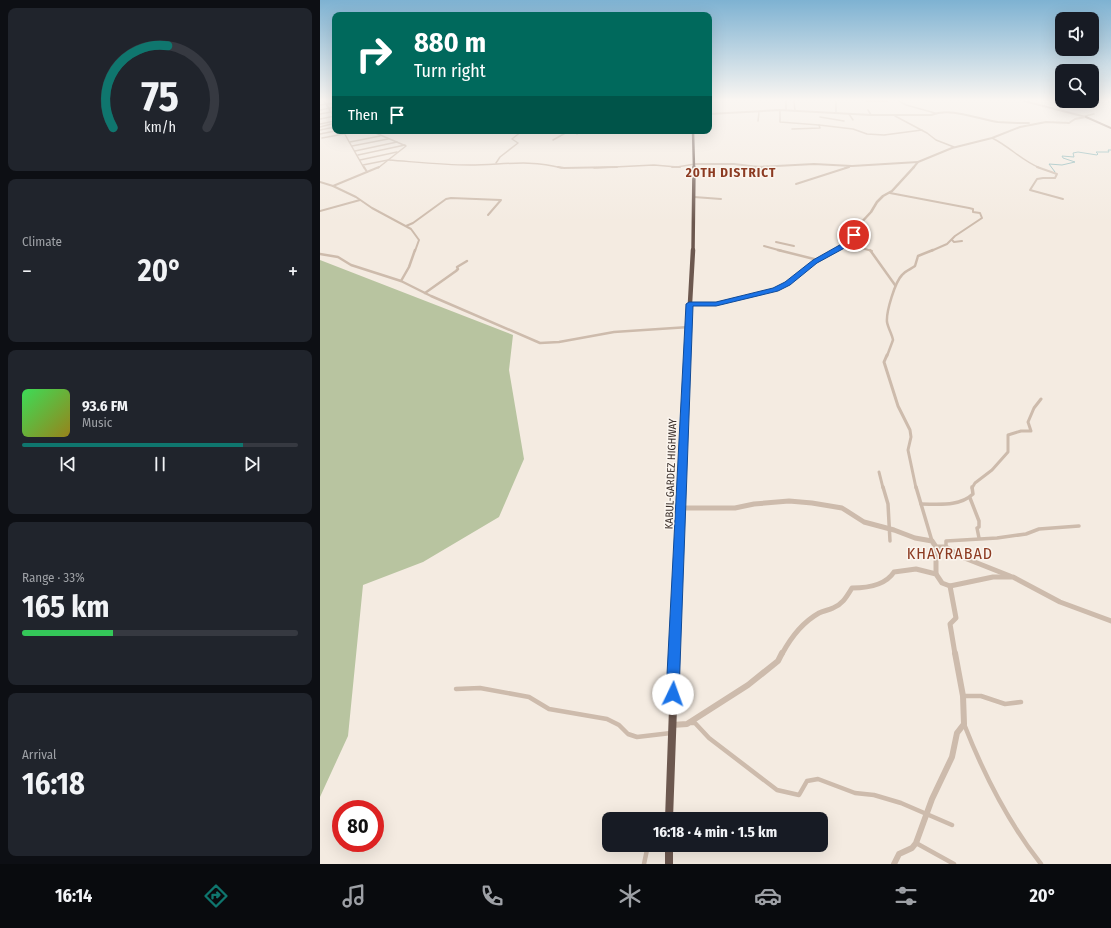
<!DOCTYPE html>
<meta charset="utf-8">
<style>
:root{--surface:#171b24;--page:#20242c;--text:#f1f3f6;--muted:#9ea1a6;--line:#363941;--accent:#0f766e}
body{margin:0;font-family:"Fira Sans Condensed",sans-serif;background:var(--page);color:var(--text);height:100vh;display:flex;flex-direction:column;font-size:15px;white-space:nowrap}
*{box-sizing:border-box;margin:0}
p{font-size:13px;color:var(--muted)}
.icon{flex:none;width:22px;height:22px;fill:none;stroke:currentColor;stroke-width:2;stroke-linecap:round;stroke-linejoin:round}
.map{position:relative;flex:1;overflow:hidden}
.drawer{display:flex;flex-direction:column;gap:8px;padding:8px;background:#0d0f14;width:320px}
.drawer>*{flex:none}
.guide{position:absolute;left:12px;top:12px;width:380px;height:122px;border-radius:8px;box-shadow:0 4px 16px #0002;background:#00695c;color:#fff;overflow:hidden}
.fabs{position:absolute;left:735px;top:12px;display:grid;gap:8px}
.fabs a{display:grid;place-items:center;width:44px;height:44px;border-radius:8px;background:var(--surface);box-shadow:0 4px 16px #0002;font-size:20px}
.speed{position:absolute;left:12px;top:800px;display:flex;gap:8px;font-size:20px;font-weight:700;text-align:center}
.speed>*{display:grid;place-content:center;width:52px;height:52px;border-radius:50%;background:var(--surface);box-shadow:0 4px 16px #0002;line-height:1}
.speed .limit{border:6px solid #d22;background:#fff;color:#111}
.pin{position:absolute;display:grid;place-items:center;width:34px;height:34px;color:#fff;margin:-17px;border:2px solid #fff;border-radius:50%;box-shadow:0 1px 4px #0007}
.me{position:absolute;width:44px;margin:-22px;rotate:3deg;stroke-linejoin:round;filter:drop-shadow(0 0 3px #0008)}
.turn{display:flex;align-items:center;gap:14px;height:84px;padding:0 16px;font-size:18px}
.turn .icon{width:52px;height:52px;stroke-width:2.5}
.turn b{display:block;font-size:28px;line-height:34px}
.then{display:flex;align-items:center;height:38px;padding:0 16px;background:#0003;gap:8px;font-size:15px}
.big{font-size:30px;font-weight:700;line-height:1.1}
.drawer .widget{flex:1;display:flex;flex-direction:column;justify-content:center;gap:6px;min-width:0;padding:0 14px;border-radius:8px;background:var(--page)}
.drawer .dial{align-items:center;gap:0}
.dial svg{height:104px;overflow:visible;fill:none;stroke:var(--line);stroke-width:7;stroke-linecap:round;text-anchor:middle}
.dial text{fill:var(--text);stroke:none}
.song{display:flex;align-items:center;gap:12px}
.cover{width:48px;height:48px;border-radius:6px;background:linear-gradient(135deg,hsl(130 70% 55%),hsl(50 70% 35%))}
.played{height:4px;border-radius:2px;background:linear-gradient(90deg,var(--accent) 80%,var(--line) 80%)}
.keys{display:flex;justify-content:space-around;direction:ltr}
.heat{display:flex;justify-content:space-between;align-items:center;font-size:22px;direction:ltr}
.charge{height:6px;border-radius:3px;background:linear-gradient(90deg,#34c759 33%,var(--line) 0)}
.trip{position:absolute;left:282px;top:812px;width:226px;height:40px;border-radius:8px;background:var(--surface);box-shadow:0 4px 16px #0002;font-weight:700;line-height:40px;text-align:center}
.tab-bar{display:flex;height:64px;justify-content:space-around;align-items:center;background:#090b0e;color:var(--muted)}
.tab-bar .icon{width:28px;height:28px}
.tab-bar .selected{color:var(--accent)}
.tab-bar b{font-size:18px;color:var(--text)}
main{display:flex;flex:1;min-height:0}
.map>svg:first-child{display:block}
.green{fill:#b8c4a0}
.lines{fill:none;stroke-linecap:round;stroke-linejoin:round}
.stream{stroke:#7fb0b2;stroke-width:1}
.minor-far5{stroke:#cdbbac;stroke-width:1.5}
.minor-far4{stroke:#cdbbac;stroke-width:2}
.minor-far3{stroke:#cdbbac;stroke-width:2.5}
.minor-far2{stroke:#cdbbac;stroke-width:3}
.minor-far1{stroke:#cdbbac;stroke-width:3.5}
.minor{stroke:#cdbbac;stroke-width:4.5}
.tertiary-far4{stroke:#cdbbac;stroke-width:2}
.tertiary-far3{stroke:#cdbbac;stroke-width:2.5}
.tertiary-far2{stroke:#cdbbac;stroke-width:3}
.tertiary-far1{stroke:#cdbbac;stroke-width:5}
.tertiary{stroke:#cdbbac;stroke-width:6}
.secondary{stroke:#a18a7d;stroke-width:2}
.trunk-far5{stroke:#6c584f;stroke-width:2.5}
.trunk-far4{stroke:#6c584f;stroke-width:3.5}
.trunk-far3{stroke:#6c584f;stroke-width:4.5}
.trunk-far2{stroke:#6c584f;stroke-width:5.5}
.trunk-far1{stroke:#6c584f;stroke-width:7}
.trunk{stroke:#6c584f;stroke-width:8}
.route{fill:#1a73e8;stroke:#114b97}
.labels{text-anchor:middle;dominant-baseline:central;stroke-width:3;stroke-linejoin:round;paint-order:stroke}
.street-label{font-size:11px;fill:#3b302b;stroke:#fbf5ee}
.far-district-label{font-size:13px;font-weight:bold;letter-spacing:1px;fill:#8c3b22;stroke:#fbf5ee}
.near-quarter-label{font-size:16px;letter-spacing:1px;fill:#8c3b22;stroke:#fbf5ee}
</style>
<main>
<section class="drawer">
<div class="widget dial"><svg viewBox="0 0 100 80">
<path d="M14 69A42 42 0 1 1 86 69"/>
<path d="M14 69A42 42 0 0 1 56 6" stroke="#0f766e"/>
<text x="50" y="56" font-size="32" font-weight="700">75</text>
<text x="50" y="72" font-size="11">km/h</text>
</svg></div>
<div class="widget"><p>Climate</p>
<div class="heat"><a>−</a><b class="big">20°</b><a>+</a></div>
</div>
<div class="widget">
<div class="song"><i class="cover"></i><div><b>93.6 FM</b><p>Music</p></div></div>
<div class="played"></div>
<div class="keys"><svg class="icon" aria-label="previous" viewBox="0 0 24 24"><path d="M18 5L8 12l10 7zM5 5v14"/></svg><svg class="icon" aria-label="pause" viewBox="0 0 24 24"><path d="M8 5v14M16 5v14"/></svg><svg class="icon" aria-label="next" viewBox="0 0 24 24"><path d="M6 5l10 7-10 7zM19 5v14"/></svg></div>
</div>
<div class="widget"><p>Range · 33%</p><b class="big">165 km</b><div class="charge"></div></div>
<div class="widget"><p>Arrival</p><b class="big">16:18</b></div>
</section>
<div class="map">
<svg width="791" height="864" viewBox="0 0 791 864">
<rect width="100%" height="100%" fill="#f4ebe1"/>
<polygon class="green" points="0,260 193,335 189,370 204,459 179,517 103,562 43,585 28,736 0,797"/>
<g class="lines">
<g class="stream">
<polyline points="788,102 791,102"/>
<polyline points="735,172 729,164 742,165 755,162 743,158 742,156 754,157 753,153 758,152 777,155 778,154 776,152 789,152 788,150 791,150"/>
</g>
<g class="minor-far5">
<polyline points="4,101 15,118"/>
<polyline points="466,101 466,110"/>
<polyline points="474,101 475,111"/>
<polyline points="516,101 516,113"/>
<polyline points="546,101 568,101"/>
<polyline points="579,101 586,105 615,113"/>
<polyline points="0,105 15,103"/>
<polyline points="0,110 15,107"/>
<polyline points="460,110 460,122 499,125 500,128 472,129"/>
<polyline points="548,110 551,115"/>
<polyline points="0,114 11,112"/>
<polyline points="529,114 533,120"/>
<polyline points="575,116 607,133 616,140 634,147"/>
<polyline points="765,116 774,114"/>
<polyline points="500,117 524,121"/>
<polyline points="0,119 15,116"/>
<polyline points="438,121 439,112"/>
<polyline points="0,124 15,121"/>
<polyline points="499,125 533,129 547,134 564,135 602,130"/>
<polyline points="0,127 15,123"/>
<polyline points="0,130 15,127"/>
<polyline points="23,131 44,168"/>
<polyline points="51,131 86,146 58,168"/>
<polyline points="0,134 15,131"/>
<polyline points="257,134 261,131"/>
<polyline points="2,138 40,131"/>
<path d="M 672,138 C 689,146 702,161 720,168"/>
<polyline points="233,140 249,131"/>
<polyline points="30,142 60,136"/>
<polyline points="32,146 68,139"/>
<polyline points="35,151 77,142"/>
<polyline points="38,155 85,145"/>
<polyline points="40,160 77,152"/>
<path d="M 69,160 C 96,162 123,165 150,165 C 182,165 209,159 242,168"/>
<polyline points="176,163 180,157 198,143 192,139 202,131"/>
<polyline points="43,165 68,160"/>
<polyline points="274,168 334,165 357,167 375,164"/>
<polyline points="525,168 531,166"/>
</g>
<g class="minor-far4">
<polyline points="44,167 47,172"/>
<polyline points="238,167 244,168 297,167"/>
<polyline points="352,167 360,167"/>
<polyline points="717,167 737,174 735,178 723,178 717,179 710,190 743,199"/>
<polyline points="0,182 13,186 36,197 52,208 91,229 99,240 95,251"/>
<polyline points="476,184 529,167"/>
<polyline points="13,186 59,167"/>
<polyline points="570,193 649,208 653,209 653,212 660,213 662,218 635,236 627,244 611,251"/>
<polyline points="374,197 401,199"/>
<polyline points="0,211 40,200"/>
<polyline points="86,226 93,223 126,199 131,198 181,200 168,215"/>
<polyline points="632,240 634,242 642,241"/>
<polyline points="456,242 474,246"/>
<polyline points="528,244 552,251"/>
<polyline points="444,246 462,251"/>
</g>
<g class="minor-far3">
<polyline points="458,250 498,260"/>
<polyline points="550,250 575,285"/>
<polyline points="0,254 18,257 31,265 81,281 111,296 220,343 239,342 294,332 369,327"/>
<polyline points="81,281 89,267 95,250"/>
<polyline points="105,293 136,271 138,269 137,267 147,261"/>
<path d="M 567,356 L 573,340 C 572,334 568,328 567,322 C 566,312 575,282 582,275 C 585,271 591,269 595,266 L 598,256 L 613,250"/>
</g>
<g class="minor-far2">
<polyline points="567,355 564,362 578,406 590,430 591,437 588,450 596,488"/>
<polyline points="559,472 563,488"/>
<polyline points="652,488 655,483 672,470 688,452 688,435 701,431 711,431 708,422 714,408 721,399"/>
</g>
<g class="minor-far1">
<polyline points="563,487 568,504 570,541"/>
<polyline points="596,487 612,541"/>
<polyline points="650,498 659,521 659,527 657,528 659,538"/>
<path d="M 601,504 C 619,504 639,507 653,494 L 652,487"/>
<polyline points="626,547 626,541 677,538 706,534 719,529 759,526"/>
</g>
<g class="minor">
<polyline points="136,689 160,688 209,697 229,709 287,719 299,725 308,734 317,737 351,733"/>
<polyline points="644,696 661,696 685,704 701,702"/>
<polyline points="371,723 375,723 389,738 457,790 479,795 487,781 498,779 535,793 554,795 581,803 632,825"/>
<path d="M 644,724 C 664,775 687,821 721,864"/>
<polyline points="596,843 634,864"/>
<polyline points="324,864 328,845"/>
</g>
<g class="tertiary-far4">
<path d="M 389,114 L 460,110 L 551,115 L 611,115 C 631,107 657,119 678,122 C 688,123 699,123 709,123"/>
<polyline points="375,164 414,164 439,167 494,164 532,166 598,162"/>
<polyline points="593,168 598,162 632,148 672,138 700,127 726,122 749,123 755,119 766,117 704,101"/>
</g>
<g class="tertiary-far3">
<polyline points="435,167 447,167"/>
<polyline points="516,251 528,244 539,225 551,212 557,202 563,196 572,191 594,167"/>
</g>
<polyline class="tertiary-far2" points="369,304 395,304 456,289 467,284 489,266 518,250"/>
<g class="tertiary-far1">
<polyline points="361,508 415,508 434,504 469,501 492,503 522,508 544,522 574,530 595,538 612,541 616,547 626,547 642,557 690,576"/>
<polyline points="616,547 616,574"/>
<polyline points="630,586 636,618 630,624 635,654"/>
<path d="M 462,654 C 470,639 483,622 499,613 C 503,611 509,610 513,608 C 523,604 527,596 532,588 C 547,588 565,586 574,572 L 596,569 L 616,574 L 622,583 L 630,586 L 673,577 L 693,577 L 740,602 L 791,621"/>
</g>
<g class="tertiary">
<polyline points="352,725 367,724 428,685 458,661 462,653"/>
<polyline points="574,864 579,854 592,848 596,843 612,799 632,757 637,733 644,724 643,696 635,653"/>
</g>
<polyline class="secondary" points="766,117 791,128"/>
<polyline class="trunk-far5" points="373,131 374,168"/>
<polyline class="trunk-far4" points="373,251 374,167"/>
<polyline class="trunk-far3" points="367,356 373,250"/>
<polyline class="trunk-far2" points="362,488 367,355"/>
<polyline class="trunk-far1" points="355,654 362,487"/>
<g class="trunk">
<polyline points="349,819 355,653"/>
<polyline points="349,845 349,864"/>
</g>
</g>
<linearGradient id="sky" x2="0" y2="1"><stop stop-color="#7eb2d2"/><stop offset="0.45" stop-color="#faf6f2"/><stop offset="1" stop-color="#faf6f2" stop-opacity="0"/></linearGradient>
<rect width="791" height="222" fill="url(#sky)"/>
<polygon class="route" points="532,233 537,235 530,245 497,263 470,285 458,291 396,306 373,306 359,694 357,698 353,700 348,698 346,694 366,304 369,302 396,302 453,288 465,282 493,260 525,242"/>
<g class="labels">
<g class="street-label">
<text transform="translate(351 474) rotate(-88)">KABUL-GARDEZ HIGHWAY</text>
</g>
<g class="far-district-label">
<text x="411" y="172">20TH DISTRICT</text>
</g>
<g class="near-quarter-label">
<text x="630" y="553">KHAYRABAD</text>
</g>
</g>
</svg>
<div class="fabs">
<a><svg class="icon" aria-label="sound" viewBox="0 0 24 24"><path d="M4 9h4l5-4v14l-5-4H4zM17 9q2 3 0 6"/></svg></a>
<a><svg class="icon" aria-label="search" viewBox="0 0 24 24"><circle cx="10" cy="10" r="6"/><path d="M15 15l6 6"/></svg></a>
</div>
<div class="speed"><div class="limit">80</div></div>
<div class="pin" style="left:534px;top:235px;background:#d93025"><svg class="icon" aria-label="arrive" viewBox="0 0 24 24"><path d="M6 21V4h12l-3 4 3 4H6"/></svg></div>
<svg class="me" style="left:353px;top:694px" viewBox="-20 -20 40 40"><circle r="19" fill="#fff"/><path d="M0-13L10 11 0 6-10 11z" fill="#1a73e8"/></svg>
<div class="trip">16:18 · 4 min · 1.5 km</div>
<div class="guide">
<div class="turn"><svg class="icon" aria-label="right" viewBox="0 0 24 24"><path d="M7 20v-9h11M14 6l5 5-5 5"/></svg><div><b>880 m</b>Turn right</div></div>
<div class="then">Then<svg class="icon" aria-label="arrive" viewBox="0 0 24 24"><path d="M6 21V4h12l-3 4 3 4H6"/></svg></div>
</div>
</div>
</main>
<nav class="tab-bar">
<b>16:14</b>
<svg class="icon selected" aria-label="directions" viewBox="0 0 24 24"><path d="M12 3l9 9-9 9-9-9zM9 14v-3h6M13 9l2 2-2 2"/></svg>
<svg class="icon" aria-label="music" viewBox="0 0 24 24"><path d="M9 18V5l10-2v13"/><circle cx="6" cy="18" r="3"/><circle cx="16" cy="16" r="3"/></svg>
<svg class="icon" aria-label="phone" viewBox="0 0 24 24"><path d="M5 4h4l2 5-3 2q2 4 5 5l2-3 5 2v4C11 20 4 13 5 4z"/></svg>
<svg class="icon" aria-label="climate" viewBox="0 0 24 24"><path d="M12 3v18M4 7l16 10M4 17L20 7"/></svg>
<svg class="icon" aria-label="car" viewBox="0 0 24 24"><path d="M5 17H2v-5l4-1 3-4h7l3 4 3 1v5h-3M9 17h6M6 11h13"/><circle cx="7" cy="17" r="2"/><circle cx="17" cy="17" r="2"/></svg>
<svg class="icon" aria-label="filters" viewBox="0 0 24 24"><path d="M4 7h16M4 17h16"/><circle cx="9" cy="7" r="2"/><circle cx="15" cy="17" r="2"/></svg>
<b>20°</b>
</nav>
